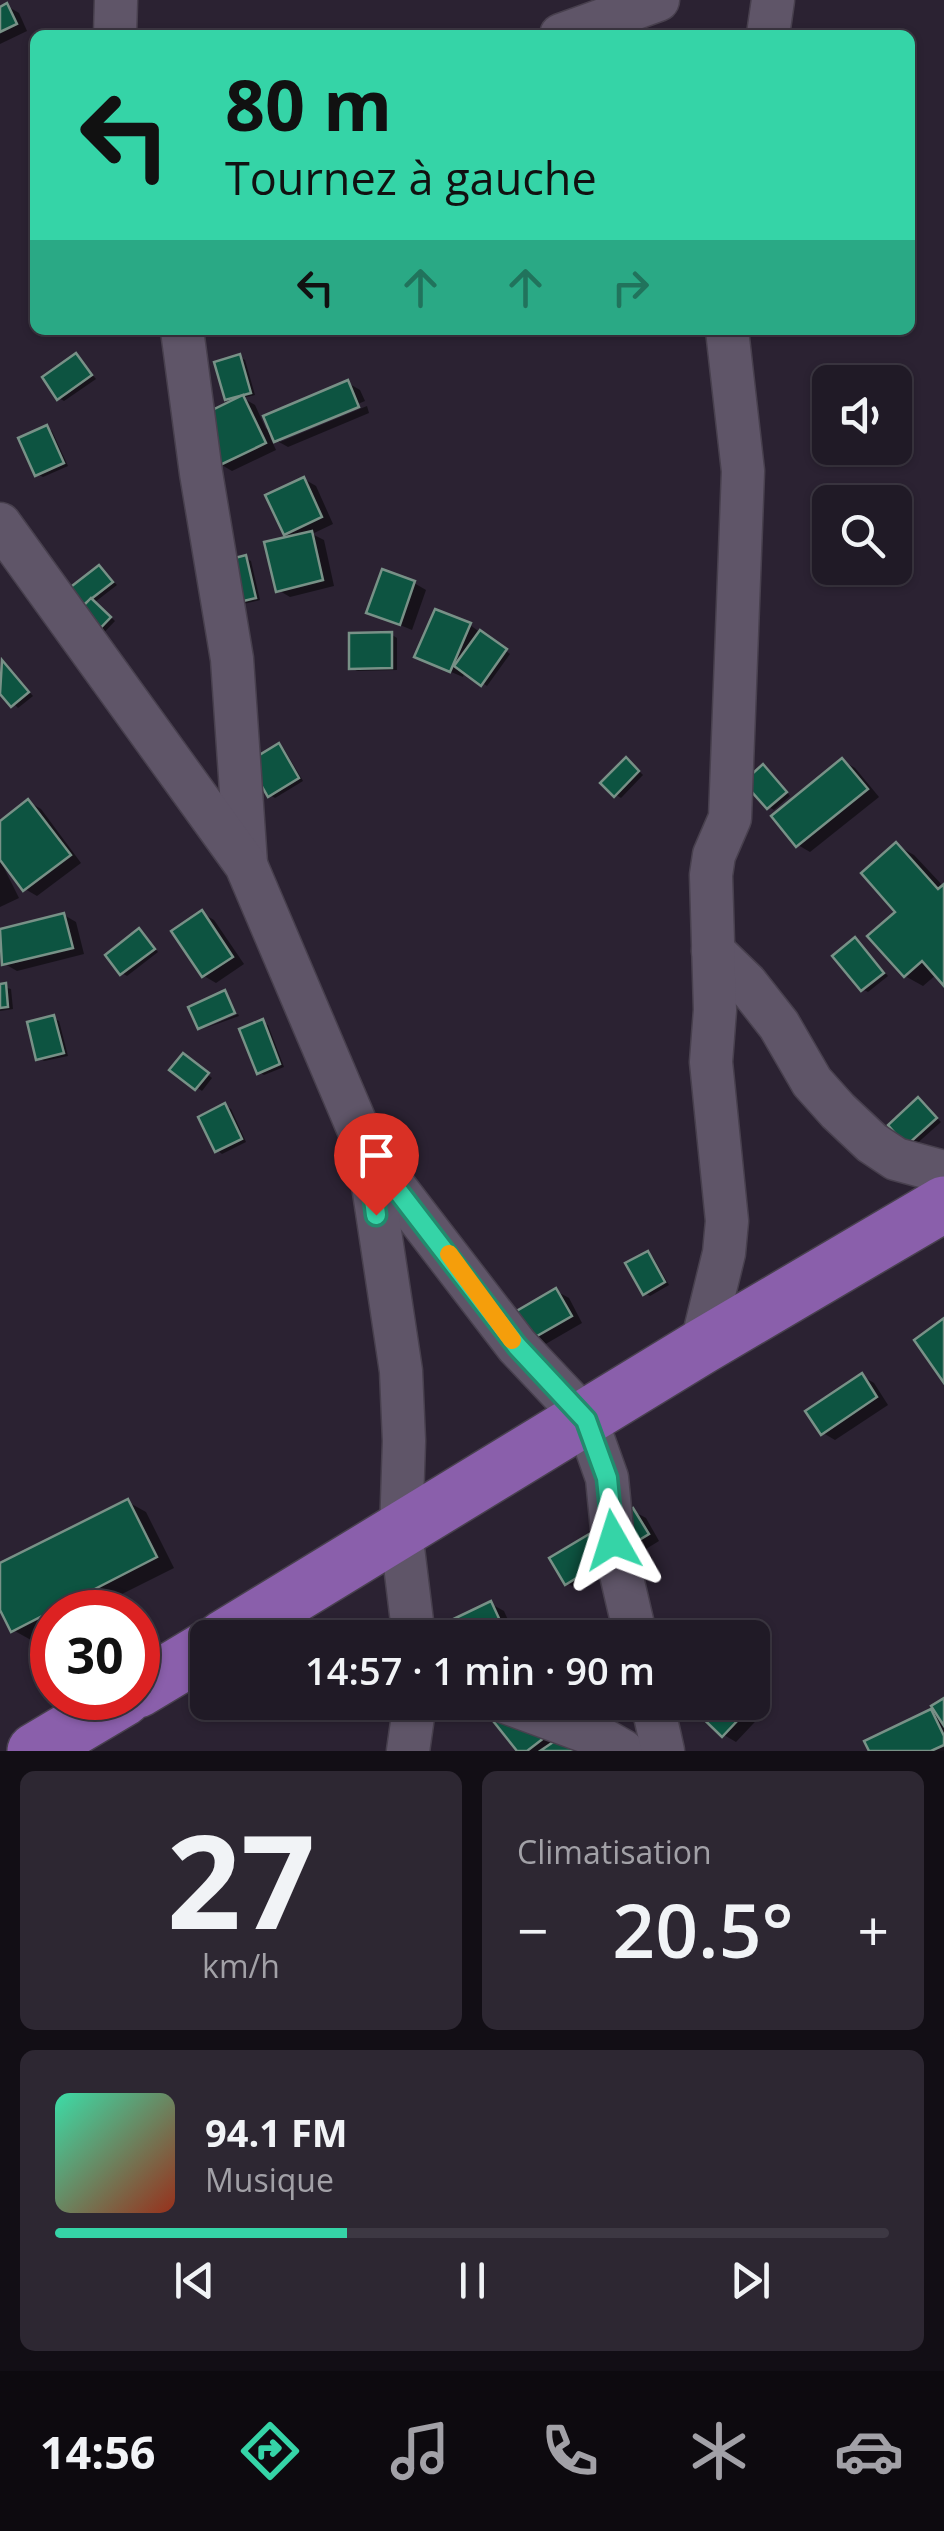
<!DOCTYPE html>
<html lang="fr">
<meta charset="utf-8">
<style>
:root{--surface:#201a26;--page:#2d2732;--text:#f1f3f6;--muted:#a2a1a7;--line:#3d3843;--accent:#35d4a7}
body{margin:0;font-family:"Open Sans",sans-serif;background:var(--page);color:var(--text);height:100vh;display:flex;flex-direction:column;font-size:38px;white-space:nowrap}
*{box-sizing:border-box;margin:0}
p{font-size:32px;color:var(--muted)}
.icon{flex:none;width:55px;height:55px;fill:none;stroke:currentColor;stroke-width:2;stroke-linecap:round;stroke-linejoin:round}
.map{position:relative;height:1751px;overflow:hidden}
.side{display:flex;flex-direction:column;gap:20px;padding:20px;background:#120e15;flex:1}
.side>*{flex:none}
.top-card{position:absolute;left:30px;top:30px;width:885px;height:305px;border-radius:15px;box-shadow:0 2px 8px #0004,0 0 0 2px var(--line);background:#35d4a7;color:#111;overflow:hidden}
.fabs{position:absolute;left:812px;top:365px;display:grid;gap:20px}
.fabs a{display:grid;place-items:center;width:100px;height:100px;border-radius:15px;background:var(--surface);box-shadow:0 2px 8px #0004,0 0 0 2px var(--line);font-size:50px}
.speed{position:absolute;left:30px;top:1590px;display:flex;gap:20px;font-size:50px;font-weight:700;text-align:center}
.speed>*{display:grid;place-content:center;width:130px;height:130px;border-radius:50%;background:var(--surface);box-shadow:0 2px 8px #0004,0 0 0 2px var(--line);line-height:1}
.speed .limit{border:15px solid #d22;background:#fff;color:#111}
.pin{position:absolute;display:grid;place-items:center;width:85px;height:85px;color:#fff;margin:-102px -42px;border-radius:50% 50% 50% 0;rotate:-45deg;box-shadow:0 0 10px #0007}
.pin .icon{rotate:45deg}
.me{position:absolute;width:110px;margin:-55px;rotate:354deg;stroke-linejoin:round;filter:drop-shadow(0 0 8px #0008)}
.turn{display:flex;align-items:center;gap:35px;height:210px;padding:0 30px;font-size:45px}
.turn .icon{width:130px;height:130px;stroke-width:2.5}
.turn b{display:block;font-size:70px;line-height:85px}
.lanes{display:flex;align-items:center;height:95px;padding:0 30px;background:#0003;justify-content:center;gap:50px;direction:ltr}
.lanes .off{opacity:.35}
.big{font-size:75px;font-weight:600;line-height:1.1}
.side .card{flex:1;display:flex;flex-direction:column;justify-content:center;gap:15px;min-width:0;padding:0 35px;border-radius:15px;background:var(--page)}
.side .dial{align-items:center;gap:0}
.dial b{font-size:130px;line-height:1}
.song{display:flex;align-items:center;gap:30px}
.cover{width:120px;height:120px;border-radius:15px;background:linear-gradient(135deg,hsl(160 70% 55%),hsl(10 70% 35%))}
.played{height:10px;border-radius:5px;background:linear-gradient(90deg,var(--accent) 35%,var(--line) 35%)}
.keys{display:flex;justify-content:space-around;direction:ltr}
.heat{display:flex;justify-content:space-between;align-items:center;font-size:55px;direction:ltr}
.side .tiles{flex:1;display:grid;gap:20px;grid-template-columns:1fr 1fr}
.card:last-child{grid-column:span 2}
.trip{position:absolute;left:190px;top:1620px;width:580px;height:100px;border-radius:15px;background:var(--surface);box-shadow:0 2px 8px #0004,0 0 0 2px var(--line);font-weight:600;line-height:100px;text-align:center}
.dock{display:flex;height:160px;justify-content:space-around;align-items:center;background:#0d0a0f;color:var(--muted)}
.dock .icon{width:70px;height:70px}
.dock .selected{color:var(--accent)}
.dock b{font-size:45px;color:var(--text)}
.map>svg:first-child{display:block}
.shadow{fill:#0007}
.building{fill:#0d5441;stroke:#789187;stroke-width:2.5}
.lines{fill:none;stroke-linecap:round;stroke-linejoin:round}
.minor-casing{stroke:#48404e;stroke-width:45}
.major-casing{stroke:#48404e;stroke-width:58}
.minor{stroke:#5f5568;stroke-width:42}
.major{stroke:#8a5fab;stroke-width:55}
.route-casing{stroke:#228a6d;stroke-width:25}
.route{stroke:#35d4a7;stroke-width:18}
.slow{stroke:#f59e0b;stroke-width:18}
</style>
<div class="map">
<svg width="944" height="1751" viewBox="0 0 944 1751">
<rect width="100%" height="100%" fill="#2b2232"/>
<g class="shadow">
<polygon points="7,6 19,13 27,31 0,44 0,9"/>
<polygon points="76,356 96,379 64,401 59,398"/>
<polygon points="240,357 245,360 255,395 243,398 255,405 266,429 348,383 360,390 365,401 280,436 280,442 367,406 369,413 288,447 270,437 276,450 232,471 220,464 234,403 227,398"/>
<polygon points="47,428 52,431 68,466 43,477 37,474"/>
<polygon points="304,479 316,486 333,524 312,534 324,540 334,586 290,597 278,590 293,538 286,534"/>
<polygon points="246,558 251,561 260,600 230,607"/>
<polygon points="100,568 117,585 95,602 115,621 93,644 70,624"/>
<polygon points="414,583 426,590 412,630 369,612"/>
<polygon points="470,625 510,654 487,686 465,671 463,677 430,663"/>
<polygon points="392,635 397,638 397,670 357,671 352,668"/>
<polygon points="2,663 33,696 18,708 0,690"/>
<polygon points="279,746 284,749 303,781 275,798 270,795"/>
<polygon points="843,761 855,768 879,797 810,852 798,845"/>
<polygon points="631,763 643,775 621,798 616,795"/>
<polygon points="768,771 790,796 774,810 769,807"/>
<polygon points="29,802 41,809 81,863 37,896 25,889 0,856 0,824"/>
<polygon points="896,845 914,855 944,887 944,982 937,974 923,986 905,976 898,912"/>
<polygon points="0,860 19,898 0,907"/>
<polygon points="202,913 214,920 244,964 216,983 204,976"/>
<polygon points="64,915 76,922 84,954 17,971 5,964 0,931"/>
<polygon points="139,931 158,952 127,976 122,973"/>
<polygon points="856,940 888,976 868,992 862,989"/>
<polygon points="0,986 11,989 13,1009 0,1011"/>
<polygon points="238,1014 239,1016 203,1029"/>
<polygon points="54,1018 59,1021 68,1056 44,1061 39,1058"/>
<polygon points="262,1022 268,1025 284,1067 264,1075 259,1072"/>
<polygon points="188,1059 212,1078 202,1091 173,1070"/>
<polygon points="919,1100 941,1122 913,1147 908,1144"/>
<polygon points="225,1106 231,1109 246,1142 222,1154 217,1150"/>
<polygon points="648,1254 653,1257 669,1285 650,1296 645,1293"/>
<polygon points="556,1291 569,1298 582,1323 537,1349 525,1342"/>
<polygon points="862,1376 874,1383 888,1405 835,1440 823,1433"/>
<polygon points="128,1502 146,1512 174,1568 86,1612 52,1612 52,1629 31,1640 13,1630 0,1605 0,1566"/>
<polygon points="633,1511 646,1518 659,1541 579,1590 567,1583"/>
<polygon points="491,1604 504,1611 516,1638 419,1638"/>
<polygon points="752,1697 766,1710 736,1742 724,1735 752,1702"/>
<polygon points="944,1701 944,1751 871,1751 931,1711 941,1717"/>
<polygon points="481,1702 582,1751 520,1751"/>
</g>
<g class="building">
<polygon points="7,3 17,24 0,32 0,7"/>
<polygon points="76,353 92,375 57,400 42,377"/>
<polygon points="240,354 251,393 225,400 214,362"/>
<polygon points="348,380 359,407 274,442 263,416"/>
<polygon points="243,395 266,443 218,466 196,418"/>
<polygon points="47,425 64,463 35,476 18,438"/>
<polygon points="304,477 322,517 284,535 265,495"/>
<polygon points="312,531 323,580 276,592 264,542"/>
<polygon points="246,555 256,598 223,606 212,564"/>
<polygon points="99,565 113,582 64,620 50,603"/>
<polygon points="382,569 415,581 400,625 366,613"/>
<polygon points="91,598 111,617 86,643 66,624"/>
<polygon points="435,609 471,623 450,672 414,657"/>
<polygon points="480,630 507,649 481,686 454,666"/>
<polygon points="392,632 392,668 349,669 349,633"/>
<polygon points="2,660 29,692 11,707 0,694"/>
<polygon points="279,743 299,778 268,797 248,762"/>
<polygon points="626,757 639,771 614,797 600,783"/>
<polygon points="842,758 868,789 796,847 771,816"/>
<polygon points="763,764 787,792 767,809 743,782"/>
<polygon points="28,799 71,855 23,891 0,860 0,821"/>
<polygon points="896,842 938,889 944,884 944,986 922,961 904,977 867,936 895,912 861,873"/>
<polygon points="202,910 233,957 202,977 171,931"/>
<polygon points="64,913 73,948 2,965 0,929"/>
<polygon points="139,928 155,949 120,975 105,955"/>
<polygon points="855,937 884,973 861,991 832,956"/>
<polygon points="6,983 8,1007 0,1008 0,984"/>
<polygon points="225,990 235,1013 198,1029 188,1007"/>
<polygon points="54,1015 64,1053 36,1060 27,1022"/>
<polygon points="263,1019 280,1064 257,1074 239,1029"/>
<polygon points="183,1053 209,1073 195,1090 169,1070"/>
<polygon points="918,1097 937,1118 906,1146 888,1125"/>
<polygon points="225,1103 242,1139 215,1152 198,1117"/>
<polygon points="648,1251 665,1282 643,1295 625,1263"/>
<polygon points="556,1288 572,1316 523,1344 508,1316"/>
<polygon points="944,1318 944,1383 914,1340"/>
<polygon points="862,1373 877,1397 821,1435 805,1411"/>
<polygon points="128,1499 157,1557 11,1632 0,1610 0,1563"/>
<polygon points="633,1508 649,1534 565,1585 549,1558"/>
<polygon points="491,1601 508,1638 414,1638"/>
<polygon points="752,1698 756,1701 722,1737 686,1702 752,1702"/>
<polygon points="944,1698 944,1726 931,1706"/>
<polygon points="478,1702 552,1702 566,1721 527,1751 517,1751"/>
<polygon points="931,1709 944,1736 944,1745 931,1751 869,1751 864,1741"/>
<polygon points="565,1734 576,1751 540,1751"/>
</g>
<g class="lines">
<defs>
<g id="minor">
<polyline points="115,35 116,0"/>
<polyline points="561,35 658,0"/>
<polyline points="768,35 773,0"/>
<polyline points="182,330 201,473 232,659 246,864"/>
<polyline points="0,524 246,865 368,1152 517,1346 586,1419 607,1478 613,1540 636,1638"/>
<polyline points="713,951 746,983 779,1025 812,1082 838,1111 872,1143 896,1159 944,1172"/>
<polyline points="368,1152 401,1371 404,1441 401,1532 414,1638"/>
<polyline points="701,1347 724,1253 727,1221 711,1062 715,1010 711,875 714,855 730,818 743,471 727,330"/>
<polyline points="505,1702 595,1735 623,1751"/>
<polyline points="652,1702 663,1751"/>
<polyline points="408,1751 415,1702"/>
</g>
<g id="major">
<polyline points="224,1638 701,1347 944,1204"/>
<polyline points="138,1690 208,1648"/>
<polyline points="35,1751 124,1698"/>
</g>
</defs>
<use href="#minor" class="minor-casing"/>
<use href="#major" class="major-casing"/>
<use href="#minor" class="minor"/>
<use href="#major" class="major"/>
</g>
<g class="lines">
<defs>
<polyline id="route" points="376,1215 368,1152 517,1346 586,1420 607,1478 613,1540"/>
</defs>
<use href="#route" class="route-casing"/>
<use href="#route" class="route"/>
<polyline class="slow" points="449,1254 512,1340"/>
</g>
</svg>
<div class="fabs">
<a><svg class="icon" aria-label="sound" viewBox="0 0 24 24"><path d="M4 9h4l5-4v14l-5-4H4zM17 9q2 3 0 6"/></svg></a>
<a><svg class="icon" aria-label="search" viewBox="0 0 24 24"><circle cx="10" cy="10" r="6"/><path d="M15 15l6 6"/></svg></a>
</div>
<div class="speed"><div class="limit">30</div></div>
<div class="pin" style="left:376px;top:1215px;background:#d93025"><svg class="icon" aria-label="arrive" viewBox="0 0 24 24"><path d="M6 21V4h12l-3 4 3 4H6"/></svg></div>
<svg class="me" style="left:613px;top:1540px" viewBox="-20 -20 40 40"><path d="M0-17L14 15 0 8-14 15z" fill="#35d4a7" stroke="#fff" stroke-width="4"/></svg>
<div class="trip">14:57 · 1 min · 90 m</div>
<div class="top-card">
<div class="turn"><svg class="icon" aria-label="left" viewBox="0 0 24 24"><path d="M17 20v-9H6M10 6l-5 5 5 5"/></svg><div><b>80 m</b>Tournez à gauche</div></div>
<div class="lanes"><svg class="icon" aria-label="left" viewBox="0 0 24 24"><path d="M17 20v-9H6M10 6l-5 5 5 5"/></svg><svg class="icon off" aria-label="ahead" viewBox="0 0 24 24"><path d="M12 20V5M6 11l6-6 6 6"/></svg><svg class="icon off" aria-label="ahead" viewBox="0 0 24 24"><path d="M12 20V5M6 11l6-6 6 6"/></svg><svg class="icon off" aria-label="right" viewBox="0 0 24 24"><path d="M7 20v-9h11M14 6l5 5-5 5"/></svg></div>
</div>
</div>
<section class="side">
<div class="tiles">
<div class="card dial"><b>27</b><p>km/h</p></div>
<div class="card"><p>Climatisation</p>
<div class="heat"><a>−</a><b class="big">20.5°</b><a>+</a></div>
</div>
<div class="card">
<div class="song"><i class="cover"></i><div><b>94.1 FM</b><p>Musique</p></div></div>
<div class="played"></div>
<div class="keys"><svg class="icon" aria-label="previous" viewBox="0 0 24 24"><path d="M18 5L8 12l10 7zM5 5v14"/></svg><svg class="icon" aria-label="pause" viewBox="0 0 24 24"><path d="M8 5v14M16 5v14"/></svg><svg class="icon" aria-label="next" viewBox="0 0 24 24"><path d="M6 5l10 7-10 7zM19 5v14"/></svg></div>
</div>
</div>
</section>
<nav class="dock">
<b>14:56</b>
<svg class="icon selected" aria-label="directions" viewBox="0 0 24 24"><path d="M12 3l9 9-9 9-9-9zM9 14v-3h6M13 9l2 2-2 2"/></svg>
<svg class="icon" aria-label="music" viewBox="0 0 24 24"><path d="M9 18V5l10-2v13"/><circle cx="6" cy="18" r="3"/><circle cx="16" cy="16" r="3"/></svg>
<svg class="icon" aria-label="phone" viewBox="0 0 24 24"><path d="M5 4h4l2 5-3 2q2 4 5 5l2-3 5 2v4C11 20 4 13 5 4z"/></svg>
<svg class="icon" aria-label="climate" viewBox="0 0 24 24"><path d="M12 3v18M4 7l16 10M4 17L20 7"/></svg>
<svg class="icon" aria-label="car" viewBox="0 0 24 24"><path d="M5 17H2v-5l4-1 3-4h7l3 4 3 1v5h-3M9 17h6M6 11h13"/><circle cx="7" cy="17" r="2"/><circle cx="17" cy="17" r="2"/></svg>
</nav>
